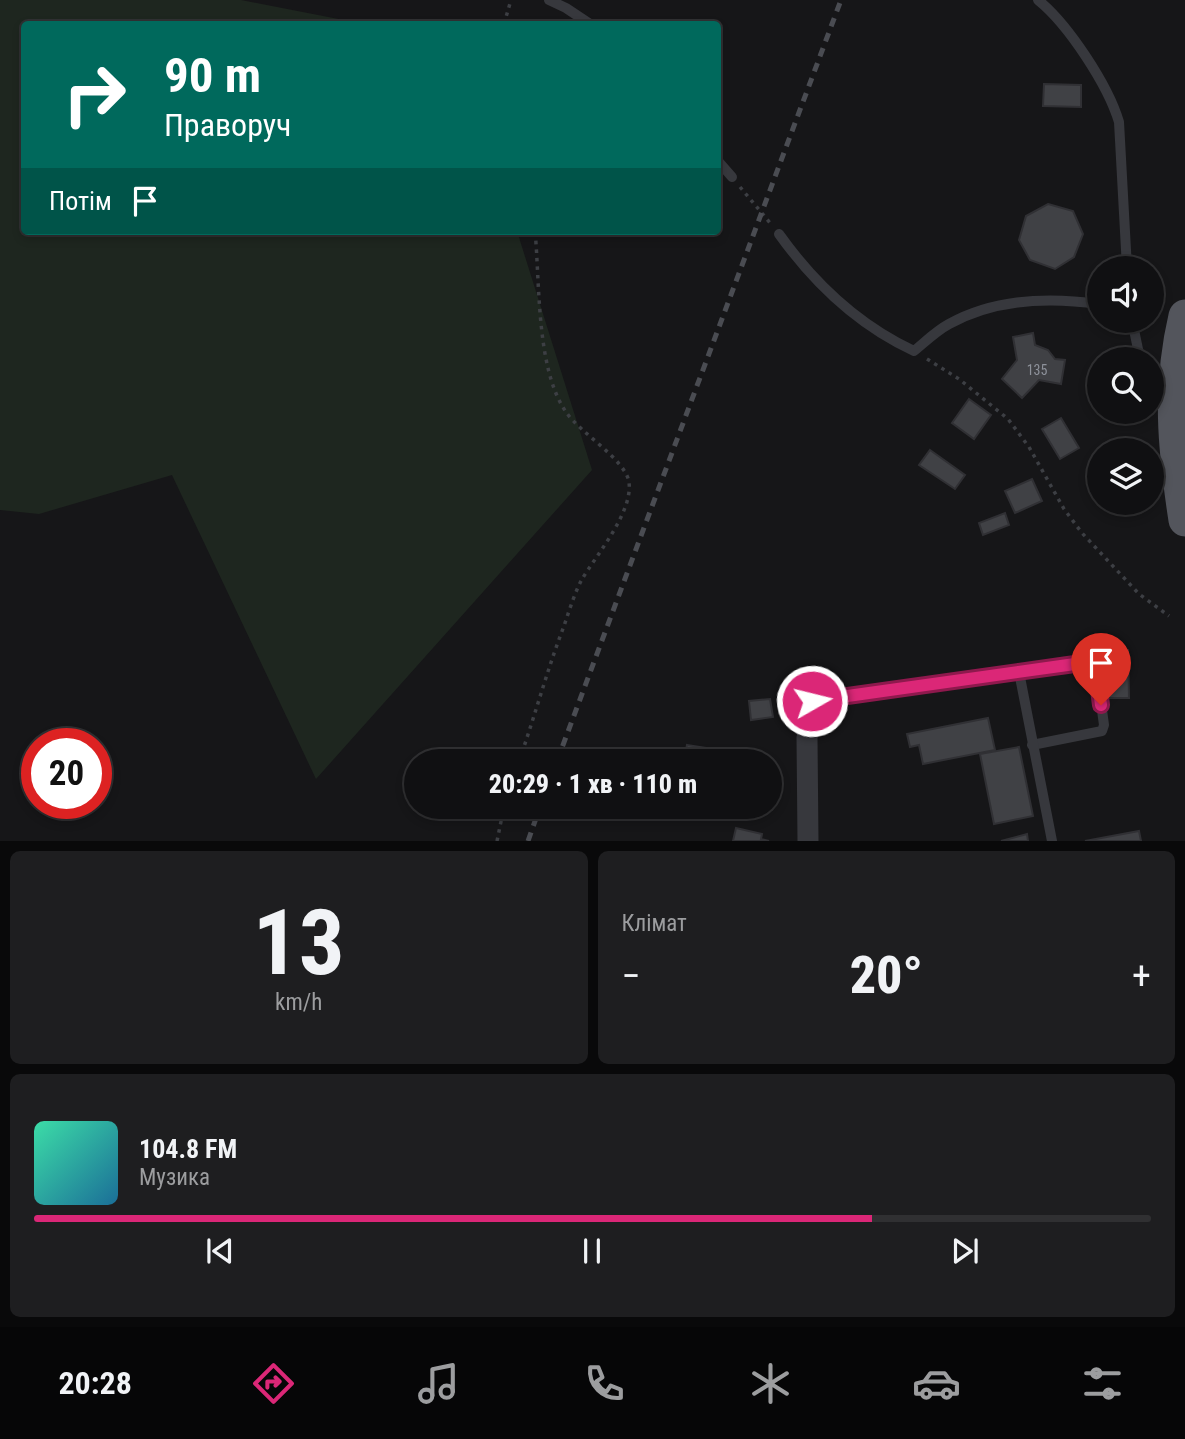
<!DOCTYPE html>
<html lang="uk">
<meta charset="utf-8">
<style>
:root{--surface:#101012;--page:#1e1e20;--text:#f1f3f6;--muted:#9c9d9f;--line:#303032;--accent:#db2777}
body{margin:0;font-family:"Roboto Condensed",sans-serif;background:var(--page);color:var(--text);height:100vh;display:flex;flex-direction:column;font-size:26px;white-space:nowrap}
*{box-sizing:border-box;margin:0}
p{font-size:23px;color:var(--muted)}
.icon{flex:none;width:38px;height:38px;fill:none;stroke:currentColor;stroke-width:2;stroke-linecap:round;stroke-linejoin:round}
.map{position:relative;height:841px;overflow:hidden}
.panel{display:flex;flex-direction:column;gap:10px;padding:10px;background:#09090a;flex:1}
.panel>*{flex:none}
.guide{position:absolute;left:21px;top:21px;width:700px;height:214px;border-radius:7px;box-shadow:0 4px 10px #0003,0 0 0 2px var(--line);background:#00695c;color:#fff;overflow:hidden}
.controls{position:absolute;left:1087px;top:256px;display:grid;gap:14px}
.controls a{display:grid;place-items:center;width:77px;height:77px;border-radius:50%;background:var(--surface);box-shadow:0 4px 10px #0003,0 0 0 2px var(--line);font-size:35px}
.speed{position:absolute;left:21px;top:728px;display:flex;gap:14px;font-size:35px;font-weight:700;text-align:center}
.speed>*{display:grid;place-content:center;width:91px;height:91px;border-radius:50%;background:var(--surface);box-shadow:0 4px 10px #0003,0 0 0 2px var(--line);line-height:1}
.speed .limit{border:10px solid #d22;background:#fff;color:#111}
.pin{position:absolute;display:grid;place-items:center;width:60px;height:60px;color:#fff;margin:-72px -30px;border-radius:50% 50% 50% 0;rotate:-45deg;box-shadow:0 0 7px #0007}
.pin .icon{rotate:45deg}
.me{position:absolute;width:77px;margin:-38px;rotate:82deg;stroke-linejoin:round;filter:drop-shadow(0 0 5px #0008)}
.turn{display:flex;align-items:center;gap:24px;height:147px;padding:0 28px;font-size:32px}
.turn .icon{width:91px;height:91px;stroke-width:2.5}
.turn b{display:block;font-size:49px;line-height:60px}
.then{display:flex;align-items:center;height:66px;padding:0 28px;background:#0003;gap:14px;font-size:26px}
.big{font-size:52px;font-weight:800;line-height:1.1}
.panel .widget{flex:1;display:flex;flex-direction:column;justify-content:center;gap:10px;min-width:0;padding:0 24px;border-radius:10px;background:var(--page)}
.panel .dial{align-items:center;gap:0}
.dial b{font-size:91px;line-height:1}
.song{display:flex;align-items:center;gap:21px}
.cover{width:84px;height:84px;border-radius:10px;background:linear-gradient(135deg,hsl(160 70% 55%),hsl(200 70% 35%))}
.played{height:7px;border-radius:4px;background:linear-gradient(90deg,var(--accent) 75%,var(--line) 75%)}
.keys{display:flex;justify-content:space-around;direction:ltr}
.heat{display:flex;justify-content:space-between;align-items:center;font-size:38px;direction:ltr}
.panel .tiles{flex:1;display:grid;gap:10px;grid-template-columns:1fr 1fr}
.widget:last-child{grid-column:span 2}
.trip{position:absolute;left:404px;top:749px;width:378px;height:70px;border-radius:35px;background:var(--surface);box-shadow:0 4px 10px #0003,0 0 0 2px var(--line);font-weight:800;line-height:70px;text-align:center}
.tabs{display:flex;height:112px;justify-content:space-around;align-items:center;background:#060607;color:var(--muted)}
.tabs .icon{width:49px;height:49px}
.tabs .on{color:var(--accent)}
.tabs b{font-size:32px;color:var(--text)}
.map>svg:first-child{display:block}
.green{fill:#1e261f}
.building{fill:#404145;stroke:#303034;stroke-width:2}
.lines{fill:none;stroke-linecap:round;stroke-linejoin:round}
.path{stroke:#3d3f44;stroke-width:3.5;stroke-dasharray:3.5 5;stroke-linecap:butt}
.lane{stroke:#37383d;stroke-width:10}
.street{stroke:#37383d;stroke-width:21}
.primary{stroke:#53555c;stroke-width:33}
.rail{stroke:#4a4c52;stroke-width:5;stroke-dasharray:9 7;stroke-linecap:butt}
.route-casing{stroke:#8e194d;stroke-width:18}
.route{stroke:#db2777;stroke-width:12}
.labels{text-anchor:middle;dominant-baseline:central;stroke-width:7;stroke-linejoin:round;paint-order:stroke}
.number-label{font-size:14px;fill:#8e929b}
</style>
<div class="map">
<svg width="1185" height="841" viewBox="0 0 1185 841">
<rect width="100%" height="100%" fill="#161618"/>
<polygon class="green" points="0,0 241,0 364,24 24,24 24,231 517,231 592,470 316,779 172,475 39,514 0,510"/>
<g class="building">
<polygon points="1044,84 1081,85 1081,107 1043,106"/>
<polygon points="1048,204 1073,211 1083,234 1074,257 1055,269 1030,260 1019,240 1026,216"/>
<polygon points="1033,333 1035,345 1048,350 1055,359 1065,360 1061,384 1039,380 1022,398 1002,379 1017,360 1013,337"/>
<polygon points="969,399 991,415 974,439 952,423"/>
<polygon points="1061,418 1079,448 1060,459 1042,429"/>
<polygon points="930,450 965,475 955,489 919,465"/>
<polygon points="1032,479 1042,501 1015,513 1005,491"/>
<polygon points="1005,513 1009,525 983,535 979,523"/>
<polygon points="1128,650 1129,698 1106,698 1105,651"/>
<polygon points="770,699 773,717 751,720 749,701"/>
<polygon points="988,718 995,750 923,764 919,745 910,747 907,734"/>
<polygon points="687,745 745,754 744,761 684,761"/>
<polygon points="1019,747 1033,816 994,824 980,754"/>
<polygon points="736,828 762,834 761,839 769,841 733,841"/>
<polygon points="1139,831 1141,841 1085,841"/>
<polygon points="1027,834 1028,841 1001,841"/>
</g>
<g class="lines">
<g class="path">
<polyline points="504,24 511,0"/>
<polyline points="740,187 771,224"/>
<polyline points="927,359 959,379 1008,419 1029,447 1064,509 1082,533 1139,594 1169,616"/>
<path d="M 519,761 C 535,716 547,670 564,626 C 569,611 574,595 581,581 C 596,555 633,513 629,482 C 625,459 580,433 566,412 C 536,369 540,283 535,231"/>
<polyline points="497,841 504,807"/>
</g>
<g class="lane">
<polyline points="549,0 566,8 590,24"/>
<path d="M 1038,0 C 1068,24 1108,85 1119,122 L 1127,268"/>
<polyline points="718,161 732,177"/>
<path d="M 779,234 C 814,283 858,325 914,351 C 925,342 936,331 949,324 C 994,299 1049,297 1099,304"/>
<polyline points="1132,320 1140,359"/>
<polyline points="1152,378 1172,389"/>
<polyline points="1019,672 1089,662 1096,666 1104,725 1102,731 1032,745"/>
<polyline points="786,704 1019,672 1052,841"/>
</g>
<polyline class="street" points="807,737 808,841"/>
<path class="primary" d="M 1185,316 C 1168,389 1174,448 1185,520"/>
<g class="rail">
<polyline points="557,761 841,0"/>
<polyline points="528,841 540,807"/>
</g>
</g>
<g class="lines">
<defs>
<polyline id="route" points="812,701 1089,662 1096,666 1101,705"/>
</defs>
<use href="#route" class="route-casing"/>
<use href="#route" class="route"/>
</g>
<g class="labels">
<g class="number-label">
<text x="1037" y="370">135</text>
</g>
</g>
</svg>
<div class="controls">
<a><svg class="icon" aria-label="sound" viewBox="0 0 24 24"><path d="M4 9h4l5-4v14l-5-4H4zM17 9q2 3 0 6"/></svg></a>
<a><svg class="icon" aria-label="search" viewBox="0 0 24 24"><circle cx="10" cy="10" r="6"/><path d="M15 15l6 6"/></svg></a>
<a><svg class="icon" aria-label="layers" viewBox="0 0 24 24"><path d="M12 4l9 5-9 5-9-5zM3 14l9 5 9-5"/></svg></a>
</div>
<div class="speed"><div class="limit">20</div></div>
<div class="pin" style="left:1101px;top:705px;background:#d93025"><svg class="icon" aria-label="arrive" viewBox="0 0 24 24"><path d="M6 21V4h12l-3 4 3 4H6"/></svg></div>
<svg class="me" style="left:812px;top:701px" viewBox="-20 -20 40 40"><circle r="17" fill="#db2777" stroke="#fff" stroke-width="3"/><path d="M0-11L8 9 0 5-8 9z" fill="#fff"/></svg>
<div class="trip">20:29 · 1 хв · 110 m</div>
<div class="guide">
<div class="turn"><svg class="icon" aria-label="right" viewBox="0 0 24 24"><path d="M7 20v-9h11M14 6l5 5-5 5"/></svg><div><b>90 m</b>Праворуч</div></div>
<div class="then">Потім<svg class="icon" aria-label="arrive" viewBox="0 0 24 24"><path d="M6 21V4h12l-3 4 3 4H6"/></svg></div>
</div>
</div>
<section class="panel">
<div class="tiles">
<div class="widget dial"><b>13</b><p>km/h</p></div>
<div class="widget"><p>Клімат</p>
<div class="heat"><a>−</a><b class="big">20°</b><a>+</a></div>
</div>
<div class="widget">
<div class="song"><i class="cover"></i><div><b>104.8 FM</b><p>Музика</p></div></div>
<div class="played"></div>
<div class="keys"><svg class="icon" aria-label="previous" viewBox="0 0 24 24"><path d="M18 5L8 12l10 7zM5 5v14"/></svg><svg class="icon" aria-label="pause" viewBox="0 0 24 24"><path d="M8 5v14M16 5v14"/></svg><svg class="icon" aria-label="next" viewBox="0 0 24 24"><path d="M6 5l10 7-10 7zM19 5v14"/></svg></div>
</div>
</div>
</section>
<nav class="tabs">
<b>20:28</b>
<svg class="icon on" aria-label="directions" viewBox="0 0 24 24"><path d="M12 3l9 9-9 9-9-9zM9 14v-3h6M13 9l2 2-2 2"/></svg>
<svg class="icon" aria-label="music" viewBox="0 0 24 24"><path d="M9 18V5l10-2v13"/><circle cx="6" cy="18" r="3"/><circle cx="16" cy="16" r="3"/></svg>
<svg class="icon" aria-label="phone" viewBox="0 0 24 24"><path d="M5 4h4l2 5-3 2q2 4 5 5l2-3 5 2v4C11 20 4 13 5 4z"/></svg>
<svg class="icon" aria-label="climate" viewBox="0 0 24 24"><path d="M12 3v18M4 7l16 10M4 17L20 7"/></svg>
<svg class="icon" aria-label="car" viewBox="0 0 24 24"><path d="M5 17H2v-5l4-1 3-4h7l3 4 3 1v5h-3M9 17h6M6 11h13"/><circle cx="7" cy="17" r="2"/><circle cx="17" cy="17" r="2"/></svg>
<svg class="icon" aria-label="filters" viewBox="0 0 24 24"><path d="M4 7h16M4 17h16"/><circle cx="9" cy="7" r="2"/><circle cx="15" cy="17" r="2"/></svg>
</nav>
